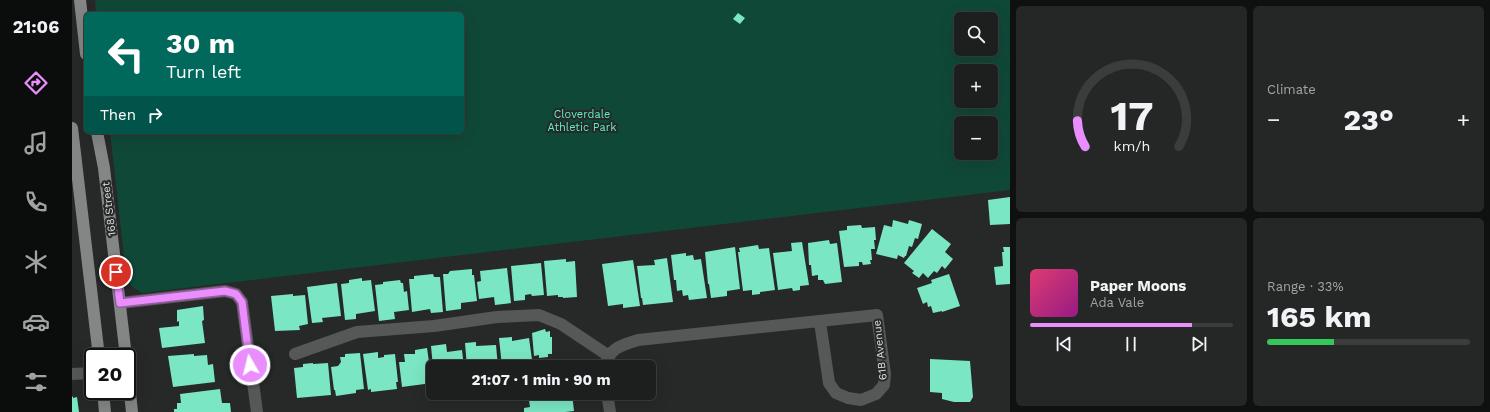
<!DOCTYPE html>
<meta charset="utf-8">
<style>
:root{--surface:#1c1f1e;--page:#252727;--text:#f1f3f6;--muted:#a0a2a4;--line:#3a3d3c;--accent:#ea8dfd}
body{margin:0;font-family:"Work Sans",sans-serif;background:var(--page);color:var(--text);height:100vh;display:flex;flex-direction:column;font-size:15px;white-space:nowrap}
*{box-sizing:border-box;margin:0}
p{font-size:13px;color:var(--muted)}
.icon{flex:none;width:22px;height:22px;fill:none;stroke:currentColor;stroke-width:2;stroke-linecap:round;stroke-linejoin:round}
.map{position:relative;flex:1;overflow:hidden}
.sheet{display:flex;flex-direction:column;gap:6px;padding:6px;background:#0f1110;width:480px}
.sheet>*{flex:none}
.hud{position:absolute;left:12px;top:12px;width:380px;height:122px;border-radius:6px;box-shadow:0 4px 16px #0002,0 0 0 1px var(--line);background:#00695c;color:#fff;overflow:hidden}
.fabs{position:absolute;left:882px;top:12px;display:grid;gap:8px}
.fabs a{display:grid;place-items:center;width:44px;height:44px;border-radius:6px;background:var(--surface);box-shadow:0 4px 16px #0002,0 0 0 1px var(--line);font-size:20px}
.speed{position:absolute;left:12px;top:348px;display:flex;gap:8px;font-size:20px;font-weight:700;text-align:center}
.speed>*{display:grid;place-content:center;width:52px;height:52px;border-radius:50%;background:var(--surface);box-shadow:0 4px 16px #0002,0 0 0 1px var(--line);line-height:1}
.speed .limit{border:2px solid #111;border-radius:6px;background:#fff;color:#111}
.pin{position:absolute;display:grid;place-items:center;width:34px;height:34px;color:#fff;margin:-17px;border:2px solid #fff;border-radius:50%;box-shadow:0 1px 4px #0007}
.me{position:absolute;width:44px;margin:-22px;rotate:352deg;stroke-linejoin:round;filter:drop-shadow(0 0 3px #0008)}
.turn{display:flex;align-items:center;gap:14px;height:84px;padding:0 16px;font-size:18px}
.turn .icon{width:52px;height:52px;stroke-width:2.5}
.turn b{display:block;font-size:28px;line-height:34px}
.then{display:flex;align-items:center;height:38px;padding:0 16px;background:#0003;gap:8px;font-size:15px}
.big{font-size:30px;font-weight:700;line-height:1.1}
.sheet .tile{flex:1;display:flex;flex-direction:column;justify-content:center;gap:6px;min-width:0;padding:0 14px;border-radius:6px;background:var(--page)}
.sheet .dial{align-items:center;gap:0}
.dial svg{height:104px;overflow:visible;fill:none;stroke:var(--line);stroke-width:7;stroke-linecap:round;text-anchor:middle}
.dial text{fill:var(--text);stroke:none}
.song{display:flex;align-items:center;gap:12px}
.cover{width:48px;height:48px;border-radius:6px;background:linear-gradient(135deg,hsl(340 70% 55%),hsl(310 70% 35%))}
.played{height:4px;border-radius:2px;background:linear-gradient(90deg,var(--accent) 80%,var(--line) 80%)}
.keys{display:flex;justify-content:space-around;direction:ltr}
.heat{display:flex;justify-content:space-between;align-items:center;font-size:22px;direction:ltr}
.charge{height:6px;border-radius:3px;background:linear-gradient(90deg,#34c759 33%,var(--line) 0)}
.sheet .tiles{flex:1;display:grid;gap:6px;grid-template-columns:repeat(2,1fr)}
.trip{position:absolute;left:354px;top:360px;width:230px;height:40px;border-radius:6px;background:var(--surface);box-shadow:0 4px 16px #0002,0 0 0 1px var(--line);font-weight:700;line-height:40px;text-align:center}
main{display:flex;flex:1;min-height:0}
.menu{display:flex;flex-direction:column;width:72px;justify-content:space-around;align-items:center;background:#0b0c0c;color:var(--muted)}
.menu .icon{width:28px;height:28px}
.menu .selected{color:var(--accent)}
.menu b{font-size:18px;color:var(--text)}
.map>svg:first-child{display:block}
.green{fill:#104838;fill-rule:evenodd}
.building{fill:#7ae6c4}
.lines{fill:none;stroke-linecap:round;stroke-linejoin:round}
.minor{stroke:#565857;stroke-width:12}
.major{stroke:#838685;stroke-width:12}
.route-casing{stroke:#985ca4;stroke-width:10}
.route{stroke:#ea8dfd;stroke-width:7}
.labels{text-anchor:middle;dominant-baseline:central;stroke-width:4;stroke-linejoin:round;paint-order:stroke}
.park-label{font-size:11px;fill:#5bf1c6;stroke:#262928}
.street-label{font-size:11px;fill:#dadcdb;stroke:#262928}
</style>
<main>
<nav class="menu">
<b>21:06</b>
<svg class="icon selected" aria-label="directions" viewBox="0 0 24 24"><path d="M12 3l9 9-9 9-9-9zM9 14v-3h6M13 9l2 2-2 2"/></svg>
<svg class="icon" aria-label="music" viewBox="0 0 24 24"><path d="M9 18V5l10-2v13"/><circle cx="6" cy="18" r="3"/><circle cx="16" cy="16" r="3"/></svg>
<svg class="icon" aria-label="phone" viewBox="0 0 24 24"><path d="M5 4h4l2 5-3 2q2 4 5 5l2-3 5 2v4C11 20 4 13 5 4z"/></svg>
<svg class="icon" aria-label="climate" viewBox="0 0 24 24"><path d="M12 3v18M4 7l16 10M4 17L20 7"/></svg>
<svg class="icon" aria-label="car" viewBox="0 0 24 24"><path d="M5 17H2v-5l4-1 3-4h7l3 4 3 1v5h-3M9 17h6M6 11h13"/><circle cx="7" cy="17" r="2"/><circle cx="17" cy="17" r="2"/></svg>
<svg class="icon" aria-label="filters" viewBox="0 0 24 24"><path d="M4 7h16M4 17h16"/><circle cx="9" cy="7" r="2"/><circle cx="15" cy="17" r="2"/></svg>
</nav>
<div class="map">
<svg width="938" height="412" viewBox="0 0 938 412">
<rect width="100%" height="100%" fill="#262928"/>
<path class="green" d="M 23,0 L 938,0 L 938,190 L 70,293 L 59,286 L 54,274 L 38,132 L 390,132 L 390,14 L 24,14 ZM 889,19 L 919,19 L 919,49 L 889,49 ZM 889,71 L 919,71 L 919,101 L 889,101 ZM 889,123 L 919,123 L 919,153 L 889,153 Z"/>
<g class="building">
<polygon points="666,13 673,18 668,24 661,19"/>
<polygon points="938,197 938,224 918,225 916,200"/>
<polygon points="821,220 836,224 837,220 850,224 846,239 843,238 840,247 837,246 834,256 833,256 832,258 826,255 825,259 804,254 812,225 820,227"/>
<polygon points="789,225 790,228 803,227 804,240 802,240 803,249 799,249 800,260 798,260 799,264 791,265 790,262 787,262 787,266 772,267 767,231 775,230 775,226"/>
<polygon points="860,229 879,244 873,252 881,259 873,269 870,266 865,273 862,271 856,278 851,273 847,278 840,273 842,271 832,263"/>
<polygon points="757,240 758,244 765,243 770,282 753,284 751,280 746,280 746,275 740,276 739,265 737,265 736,243"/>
<polygon points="730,242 737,285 728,286 728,290 721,291 720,288 706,290 701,253 720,251 719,243"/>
<polygon points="686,245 687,249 697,248 703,290 688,292 688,294 680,295 680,290 671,291 666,252 668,252 667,248"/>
<polygon points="663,247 668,289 655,291 655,296 639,298 637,284 636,284 633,252"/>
<polygon points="931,247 938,247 938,284 924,285 922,267 931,266 930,252 932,252"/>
<polygon points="614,253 614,256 621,255 622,260 629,259 635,298 617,300 616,295 611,296 610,290 605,291 604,280 602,280 599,255"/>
<polygon points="595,258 601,302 571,305 570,298 569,298 565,266 583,265 582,260"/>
<polygon points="494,259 494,262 503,261 505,297 491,298 491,297 486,297 486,295 475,296 472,261"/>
<polygon points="561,260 568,306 551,308 551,304 536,306 530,264"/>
<polygon points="469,263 472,295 460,296 459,294 453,295 453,300 442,301 439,266"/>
<polygon points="435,268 439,303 423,305 422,297 407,299 405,282 409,281 408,271"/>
<polygon points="400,269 400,275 402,275 405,301 389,303 389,309 374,311 371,274 376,274 378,271"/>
<polygon points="361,274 362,277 368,277 371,312 359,313 358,309 340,312 337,279 342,279 342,276"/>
<polygon points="877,274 888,306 870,312 870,311 861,313 859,306 856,307 855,302 851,304 845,288 860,283 859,280"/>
<polygon points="290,278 290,281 299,280 303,311 284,314 284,319 273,320 269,284 277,283 277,280"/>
<polygon points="328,280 329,283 331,283 332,292 335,291 337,310 322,312 323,319 307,321 303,285 311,284 311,282"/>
<polygon points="265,283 269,316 250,318 251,322 240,323 235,287"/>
<polygon points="221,294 221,296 233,295 236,324 227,326 228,330 203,331 199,296"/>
<polygon points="131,306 132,320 130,321 133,343 90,348 87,328 107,326 107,321 105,322 105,310"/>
<polygon points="473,329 474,332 478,331 478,337 480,337 480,354 476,354 476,357 467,358 467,355 462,356 460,333"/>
<polygon points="440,337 440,341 457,338 461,367 430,367 427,338"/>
<polygon points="404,342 404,346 424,345 426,367 395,367 393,343"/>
<polygon points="374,344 375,352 390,350 392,367 361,367 359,346"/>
<polygon points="355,348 360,383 330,387 327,362 333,362 332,354 343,354 343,350"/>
<polygon points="306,352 306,358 312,357 312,355 323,354 326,382 324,382 325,389 299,392 299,389 296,390 291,354"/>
<polygon points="288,353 292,389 284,390 284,393 264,396 263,390 262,390 259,367 266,366 269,362 268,357 273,357 273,354"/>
<polygon points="122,354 122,356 135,355 136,365 141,364 143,382 101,387 96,356"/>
<polygon points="858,359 898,361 901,397 898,402 882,402 870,399 870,393 858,392"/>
<polygon points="241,363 241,364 256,363 259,395 225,398 222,368 231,367 231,364"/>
<polygon points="148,389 150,403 158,403 159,412 102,412 102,409 105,409 105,403 109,403 108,394"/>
<polygon points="464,393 500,393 502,411 493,412 452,412 452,408 458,407 456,394"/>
<polygon points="1,396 1,398 5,397 7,412 0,412 0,397"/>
</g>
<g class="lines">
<g class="minor">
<polyline points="48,303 153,291 164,294 170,302 185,412"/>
<polyline points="223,354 285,332 362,326 425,317 467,315 489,324 537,356"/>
<path d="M 533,367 C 537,348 549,345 566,340 L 805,315 L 813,374 L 812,385 L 804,394 L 789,400 L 776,398 L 764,393 L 757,383 L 748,322"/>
<polyline points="0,374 21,373"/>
<polyline points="535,393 538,412"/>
</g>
<g class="major">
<polyline points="8,0 14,54"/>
<polyline points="0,128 27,357"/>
<polyline points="25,132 32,168 54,357"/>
<polyline points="55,365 60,412"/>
<polyline points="31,391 33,412"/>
</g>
</g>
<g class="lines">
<defs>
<polyline id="route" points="44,272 48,303 153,291 164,294 170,302 178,365"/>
</defs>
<use href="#route" class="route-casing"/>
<use href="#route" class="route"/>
</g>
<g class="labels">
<g class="park-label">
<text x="510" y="114">Cloverdale<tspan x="510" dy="13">Athletic Park</tspan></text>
</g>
<g class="street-label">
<text transform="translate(37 209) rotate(-97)">168 Street</text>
<text transform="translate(808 350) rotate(-96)">61B Avenue</text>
</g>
</g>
</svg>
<div class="fabs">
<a><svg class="icon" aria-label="search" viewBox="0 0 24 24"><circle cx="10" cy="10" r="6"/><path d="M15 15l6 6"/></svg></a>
<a>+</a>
<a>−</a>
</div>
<div class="speed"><div class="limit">20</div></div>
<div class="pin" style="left:44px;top:272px;background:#d93025"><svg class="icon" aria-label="arrive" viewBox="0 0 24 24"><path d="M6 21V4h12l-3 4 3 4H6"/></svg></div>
<svg class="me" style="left:178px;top:365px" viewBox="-20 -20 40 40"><circle r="17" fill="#ea8dfd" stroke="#fff" stroke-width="3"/><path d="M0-11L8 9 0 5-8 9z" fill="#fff"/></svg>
<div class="trip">21:07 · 1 min · 90 m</div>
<div class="hud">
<div class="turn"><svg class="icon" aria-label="left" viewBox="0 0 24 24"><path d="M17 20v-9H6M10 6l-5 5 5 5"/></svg><div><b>30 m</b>Turn left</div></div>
<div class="then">Then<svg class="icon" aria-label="right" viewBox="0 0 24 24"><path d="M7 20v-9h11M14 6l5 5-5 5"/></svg></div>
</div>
</div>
<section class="sheet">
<div class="tiles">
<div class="tile dial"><svg viewBox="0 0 100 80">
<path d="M14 69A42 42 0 1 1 86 69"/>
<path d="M14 69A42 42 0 0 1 8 49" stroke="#ea8dfd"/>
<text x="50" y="56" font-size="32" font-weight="700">17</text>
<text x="50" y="72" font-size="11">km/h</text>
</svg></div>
<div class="tile"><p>Climate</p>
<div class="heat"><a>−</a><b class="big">23°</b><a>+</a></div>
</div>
<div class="tile">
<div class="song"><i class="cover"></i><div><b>Paper Moons</b><p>Ada Vale</p></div></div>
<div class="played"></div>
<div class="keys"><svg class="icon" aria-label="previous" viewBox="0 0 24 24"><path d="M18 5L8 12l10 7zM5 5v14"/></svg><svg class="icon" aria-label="pause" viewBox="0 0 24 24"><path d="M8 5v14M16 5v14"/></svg><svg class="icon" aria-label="next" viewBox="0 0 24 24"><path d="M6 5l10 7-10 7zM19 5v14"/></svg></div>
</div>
<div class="tile"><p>Range · 33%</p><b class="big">165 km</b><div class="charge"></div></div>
</div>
</section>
</main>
